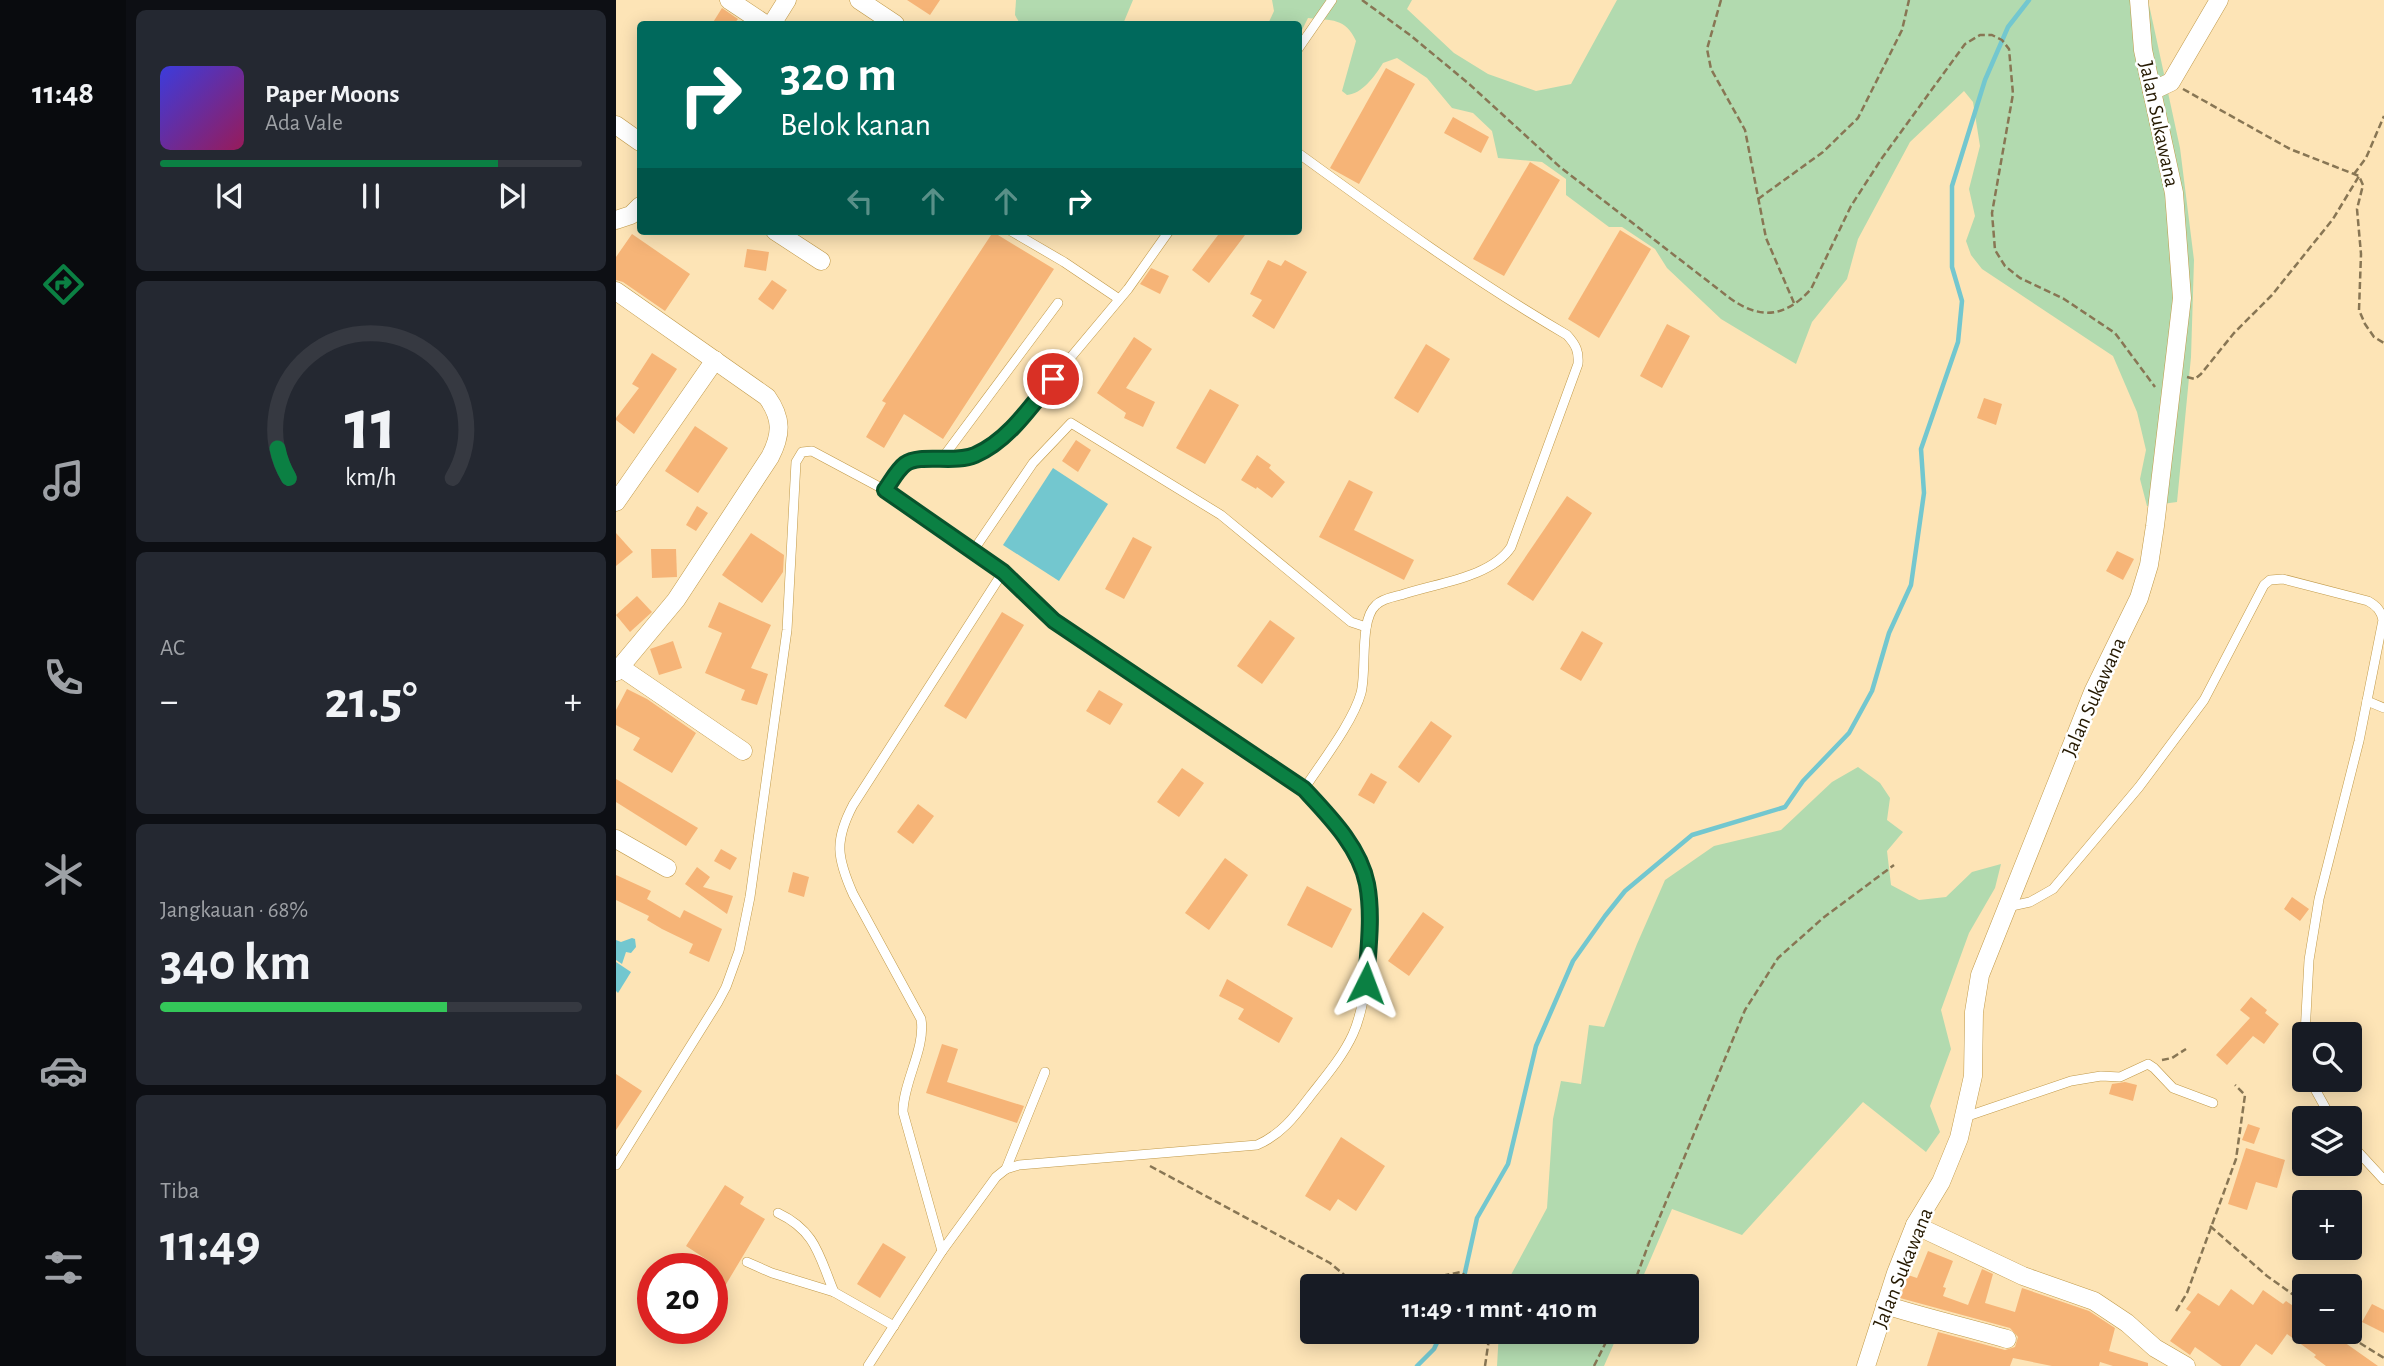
<!DOCTYPE html>
<html lang="id">
<meta charset="utf-8">
<style>
:root{--surface:#171b24;--page:#242831;--text:#f1f3f6;--muted:#9ea1a6;--line:#363941;--accent:#0b8043}
body{margin:0;font-family:"Alegreya Sans",sans-serif;background:var(--page);color:var(--text);height:100vh;display:flex;flex-direction:column;font-size:26px;white-space:nowrap}
*{box-sizing:border-box;margin:0}
p{font-size:23px;color:var(--muted)}
.icon{flex:none;width:38px;height:38px;fill:none;stroke:currentColor;stroke-width:2;stroke-linecap:round;stroke-linejoin:round}
.map{position:relative;flex:1;overflow:hidden}
.side{display:flex;flex-direction:column;gap:10px;padding:10px;background:#0d0f14;width:490px}
.side>*{flex:none}
.top-card{position:absolute;left:21px;top:21px;width:665px;height:214px;border-radius:7px;box-shadow:0 4px 18px #0003;background:#00695c;color:#fff;overflow:hidden}
.buttons{position:absolute;left:1676px;top:1022px;display:grid;gap:14px}
.buttons a{display:grid;place-items:center;width:70px;height:70px;border-radius:7px;background:var(--surface);box-shadow:0 4px 18px #0003;font-size:35px}
.speed{position:absolute;left:21px;top:1253px;display:flex;gap:14px;font-size:35px;font-weight:700;text-align:center}
.speed>*{display:grid;place-content:center;width:91px;height:91px;border-radius:50%;background:var(--surface);box-shadow:0 4px 18px #0003;line-height:1}
.speed .limit{border:10px solid #d22;background:#fff;color:#111}
.pin{position:absolute;display:grid;place-items:center;width:60px;height:60px;color:#fff;margin:-30px;border:4px solid #fff;border-radius:50%;box-shadow:0 2px 7px #0007}
.me{position:absolute;width:77px;margin:-38px;rotate:3deg;stroke-linejoin:round;filter:drop-shadow(0 0 5px #0008)}
.turn{display:flex;align-items:center;gap:24px;height:147px;padding:0 28px;font-size:32px}
.turn .icon{width:91px;height:91px;stroke-width:2.5}
.turn b{display:block;font-size:49px;line-height:60px}
.lanes{display:flex;align-items:center;height:66px;padding:0 28px;background:#0003;justify-content:center;gap:35px;direction:ltr}
.lanes .off{opacity:.35}
.big{font-size:52px;font-weight:700;line-height:1.1}
.side .card{flex:1;display:flex;flex-direction:column;justify-content:center;gap:10px;min-width:0;padding:0 24px;border-radius:10px;background:var(--page)}
.side .dial{align-items:center;gap:0}
.dial svg{height:182px;overflow:visible;fill:none;stroke:var(--line);stroke-width:7;stroke-linecap:round;text-anchor:middle}
.dial text{fill:var(--text);stroke:none}
.song{display:flex;align-items:center;gap:21px}
.cover{width:84px;height:84px;border-radius:10px;background:linear-gradient(135deg,hsl(240 70% 55%),hsl(330 70% 35%))}
.played{height:7px;border-radius:4px;background:linear-gradient(90deg,var(--accent) 80%,var(--line) 80%)}
.keys{display:flex;justify-content:space-around;direction:ltr}
.heat{display:flex;justify-content:space-between;align-items:center;font-size:38px;direction:ltr}
.charge{height:10px;border-radius:5px;background:linear-gradient(90deg,#34c759 68%,var(--line) 0)}
.trip{position:absolute;left:684px;top:1274px;width:399px;height:70px;border-radius:7px;background:var(--surface);box-shadow:0 4px 18px #0003;font-weight:700;line-height:70px;text-align:center}
main{display:flex;flex:1;min-height:0}
.menu{display:flex;flex-direction:column;width:126px;justify-content:space-around;align-items:center;background:#090b0e;color:var(--muted)}
.menu .icon{width:49px;height:49px}
.menu .current{color:var(--accent)}
.menu b{font-size:32px;color:var(--text)}
.map>svg:first-child{display:block}
.green{fill:#b2daaf}
.water{fill:#73c7cf}
.lines{fill:none;stroke-linecap:round;stroke-linejoin:round}
.stream{stroke:#73c7cf;stroke-width:4.5}
.building{fill:#f6b477}
.service-casing{stroke:#c09948;stroke-width:10}
.minor-casing{stroke:#c09948;stroke-width:19}
.path{stroke:#887654;stroke-width:2.5;stroke-dasharray:7 3.5;stroke-linecap:butt}
.service{stroke:#fff;stroke-width:9}
.minor{stroke:#fff;stroke-width:18}
.route-casing{stroke:#07532c;stroke-width:18}
.route{stroke:#0b8043;stroke-width:12}
.labels{text-anchor:middle;dominant-baseline:central;stroke-width:5;stroke-linejoin:round;paint-order:stroke}
.street-label{font-size:21px;fill:#251901;stroke:#fff}
</style>
<main>
<nav class="menu">
<b>11:48</b>
<svg class="icon current" aria-label="directions" viewBox="0 0 24 24"><path d="M12 3l9 9-9 9-9-9zM9 14v-3h6M13 9l2 2-2 2"/></svg>
<svg class="icon" aria-label="music" viewBox="0 0 24 24"><path d="M9 18V5l10-2v13"/><circle cx="6" cy="18" r="3"/><circle cx="16" cy="16" r="3"/></svg>
<svg class="icon" aria-label="phone" viewBox="0 0 24 24"><path d="M5 4h4l2 5-3 2q2 4 5 5l2-3 5 2v4C11 20 4 13 5 4z"/></svg>
<svg class="icon" aria-label="climate" viewBox="0 0 24 24"><path d="M12 3v18M4 7l16 10M4 17L20 7"/></svg>
<svg class="icon" aria-label="car" viewBox="0 0 24 24"><path d="M5 17H2v-5l4-1 3-4h7l3 4 3 1v5h-3M9 17h6M6 11h13"/><circle cx="7" cy="17" r="2"/><circle cx="17" cy="17" r="2"/></svg>
<svg class="icon" aria-label="filters" viewBox="0 0 24 24"><path d="M4 7h16M4 17h16"/><circle cx="9" cy="7" r="2"/><circle cx="15" cy="17" r="2"/></svg>
</nav>
<section class="side">
<div class="card">
<div class="song"><i class="cover"></i><div><b>Paper Moons</b><p>Ada Vale</p></div></div>
<div class="played"></div>
<div class="keys"><svg class="icon" aria-label="previous" viewBox="0 0 24 24"><path d="M18 5L8 12l10 7zM5 5v14"/></svg><svg class="icon" aria-label="pause" viewBox="0 0 24 24"><path d="M8 5v14M16 5v14"/></svg><svg class="icon" aria-label="next" viewBox="0 0 24 24"><path d="M6 5l10 7-10 7zM19 5v14"/></svg></div>
</div>
<div class="card dial"><svg viewBox="0 0 100 80">
<path d="M14 69A42 42 0 1 1 86 69"/>
<path d="M14 69A42 42 0 0 1 9 56" stroke="#0b8043"/>
<text x="50" y="56" font-size="32" font-weight="700">11</text>
<text x="50" y="72" font-size="11">km/h</text>
</svg></div>
<div class="card"><p>AC</p>
<div class="heat"><a>−</a><b class="big">21.5°</b><a>+</a></div>
</div>
<div class="card"><p>Jangkauan · 68%</p><b class="big">340 km</b><div class="charge"></div></div>
<div class="card"><p>Tiba</p><b class="big">11:49</b></div>
</section>
<div class="map">
<svg width="1768" height="1366" viewBox="0 0 1768 1366">
<rect width="100%" height="100%" fill="#fde4b6"/>
<g class="green">
<polygon points="400,0 517,0 507,24 404,24 399,15"/>
<path d="M 656,0 L 796,0 L 791,9 L 838,53 L 872,74 L 920,91 L 955,84 L 1001,0 L 1532,0 L 1564,148 L 1578,260 L 1575,357 L 1561,502 L 1531,506 L 1524,479 L 1530,450 L 1521,412 L 1497,356 L 1366,269 L 1355,255 L 1350,241 L 1359,216 L 1353,189 L 1364,146 L 1357,102 L 1348,91 L 1294,142 L 1242,239 L 1231,279 L 1196,322 L 1180,364 L 1105,319 L 1051,268 L 1039,249 L 1006,227 L 993,227 L 950,195 L 950,179 L 926,162 L 882,158 L 876,131 L 857,113 L 836,108 L 811,78 L 781,58 L 767,63 C 759,76 746,94 731,95 L 726,91 L 740,41 C 729,17 716,21 692,18 L 683,36 L 682,24 L 652,24 L 658,11 Z"/>
<polygon points="1242,767 1264,783 1274,798 1271,820 1287,832 1271,851 1275,885 1303,900 1330,897 1356,872 1385,864 1379,888 1353,933 1325,1010 1335,1049 1314,1106 1324,1132 1310,1152 1247,1102 1126,1235 1056,1209 1023,1286 889,1286 931,1208 937,1119 945,1081 965,1084 973,1025 988,1027 1021,944 1049,880 1098,846 1165,830 1216,782"/>
<polygon points="883,1332 1003,1332 988,1366 881,1366"/>
</g>
<g class="water">
<polygon points="437,468 492,504 443,581 387,545"/>
<polygon points="16,938 19,939 20,947 15,953 10,952 6,964 0,960 0,940 5,942"/>
<polygon points="0,962 15,972 2,993 0,991"/>
</g>
<g class="lines">
<g class="stream">
<polyline points="846,1286 861,1218 892,1164 920,1046 957,961 989,916 1009,891 1076,835 1169,807 1187,781 1233,733 1256,691 1273,633 1295,585 1308,493 1305,449 1342,342 1346,301 1336,267 1336,186 1369,80 1392,27 1413,0"/>
<polyline points="801,1366 818,1349 826,1332"/>
</g>
</g>
<g class="building">
<polygon points="291,0 324,0 314,15"/>
<polygon points="106,8 122,19 118,24 96,24"/>
<polygon points="770,68 799,84 743,184 714,168"/>
<polygon points="837,117 873,137 865,153 828,133"/>
<polygon points="914,162 944,180 888,276 857,259"/>
<polygon points="1004,230 1035,249 983,338 952,319"/>
<polygon points="605,231 632,231 593,283 576,270"/>
<polygon points="377,232 438,269 327,439 288,414 268,448 250,437 270,403 266,401"/>
<polygon points="16,234 74,274 49,311 7,282 0,280 0,257"/>
<polygon points="131,249 153,252 150,271 128,267"/>
<polygon points="652,260 665,266 669,260 691,272 658,329 636,316 646,300 634,294"/>
<polygon points="535,268 553,276 544,294 524,284"/>
<polygon points="156,280 171,290 157,310 142,299"/>
<polygon points="1051,324 1074,336 1046,388 1024,376"/>
<polygon points="518,337 536,349 510,388 539,402 527,427 508,418 510,413 481,393"/>
<polygon points="810,344 834,359 802,413 778,398"/>
<polygon points="36,353 61,369 18,434 0,420 0,418 23,388 16,384"/>
<polygon points="594,389 623,405 589,464 560,448"/>
<polygon points="1368,398 1386,404 1380,425 1361,418"/>
<polygon points="79,426 112,448 82,493 49,471"/>
<polygon points="460,440 475,450 462,472 446,461"/>
<polygon points="641,455 655,465 653,468 669,482 656,498 641,487 640,489 625,480"/>
<polygon points="733,480 757,492 738,530 798,560 788,580 703,537"/>
<polygon points="951,496 976,513 917,601 891,584"/>
<polygon points="81,506 92,513 80,531 70,525"/>
<polygon points="0,533 17,552 0,566"/>
<polygon points="135,533 168,555 167,572 146,603 106,575"/>
<polygon points="517,537 536,547 508,599 489,589"/>
<polygon points="35,549 60,549 61,577 36,578"/>
<polygon points="1501,551 1518,559 1507,580 1490,571"/>
<polygon points="21,596 36,612 14,632 0,615"/>
<polygon points="103,602 155,625 135,668 152,674 141,705 125,700 129,690 89,673 106,633 92,627"/>
<polygon points="386,612 408,625 350,719 328,706"/>
<polygon points="654,620 679,638 646,684 621,666"/>
<polygon points="966,631 987,643 965,681 944,669"/>
<polygon points="57,641 66,668 43,675 34,649"/>
<polygon points="11,689 31,699 80,733 56,773 17,750 24,738 0,725 0,710"/>
<polygon points="483,690 507,704 494,725 470,711"/>
<polygon points="815,721 836,736 803,783 782,767"/>
<polygon points="566,768 588,783 563,817 541,802"/>
<polygon points="755,773 771,782 758,804 742,795"/>
<polygon points="0,779 82,828 70,846 0,802"/>
<polygon points="302,804 318,816 297,844 281,832"/>
<polygon points="105,849 121,858 114,870 98,861"/>
<polygon points="609,858 632,875 593,930 569,913"/>
<polygon points="81,867 94,877 87,887 117,896 111,914 69,884"/>
<polygon points="177,872 193,877 188,897 172,892"/>
<polygon points="0,875 35,891 31,899 64,918 68,910 106,929 93,962 73,953 77,944 46,929 31,920 33,916 0,900"/>
<polygon points="691,886 736,909 716,948 671,925"/>
<polygon points="1676,897 1693,909 1684,921 1668,909"/>
<polygon points="807,912 828,927 793,976 772,961"/>
<polygon points="611,979 677,1018 663,1043 622,1019 628,1009 603,996"/>
<polygon points="1635,997 1651,1010 1649,1013 1663,1024 1648,1044 1637,1036 1611,1065 1600,1055 1634,1018 1624,1010"/>
<polygon points="326,1044 342,1049 331,1082 408,1106 401,1123 310,1093"/>
<polygon points="0,1074 26,1091 0,1130"/>
<polygon points="1509,1082 1521,1085 1517,1101 1493,1094 1496,1084"/>
<polygon points="1632,1124 1644,1128 1638,1144 1626,1140"/>
<polygon points="725,1137 769,1166 740,1211 722,1199 714,1211 689,1196"/>
<polygon points="1630,1148 1669,1160 1661,1188 1640,1182 1631,1210 1612,1204"/>
<polygon points="109,1185 128,1197 124,1204 149,1219 106,1291 96,1286 96,1269 88,1269 93,1261 70,1246"/>
<polygon points="267,1243 290,1257 264,1298 241,1284"/>
<polygon points="1312,1251 1337,1261 1327,1287 1330,1288 1327,1296 1352,1305 1366,1269 1377,1274 1369,1303 1399,1312 1406,1288 1473,1311 1499,1328 1493,1351 1532,1363 1532,1366 1497,1366 1484,1362 1483,1366 1436,1366 1397,1358 1394,1366 1311,1366 1322,1332 1389,1350 1399,1347 1402,1337 1394,1328 1284,1298 1292,1275 1301,1278"/>
<polygon points="1615,1289 1637,1305 1647,1290 1667,1304 1670,1301 1689,1314 1689,1332 1703,1332 1715,1340 1718,1335 1762,1366 1710,1366 1698,1357 1700,1355 1671,1334 1656,1355 1640,1344 1624,1366 1606,1366 1579,1347 1574,1355 1554,1341 1575,1312 1570,1309 1582,1293 1603,1306"/>
<polygon points="1756,1304 1768,1310 1768,1333 1746,1322"/>
</g>
<g class="lines">
<defs>
<g id="service">
<polyline points="682,49 716,0"/>
<path d="M 682,153 C 770,217 857,280 951,335 C 960,345 963,351 962,364 L 895,547 C 875,578 819,583 785,595 C 777,597 766,599 760,605 C 743,620 751,670 745,693 C 737,722 705,763 688,789"/>
<polyline points="395,231 448,262 503,299"/>
<polyline points="325,460 442,303"/>
<polyline points="269,490 291,463 301,460 345,460 358,456 369,450 393,431 512,289 553,231"/>
<polyline points="357,551 417,463 455,423 605,515 735,622 750,627"/>
<polyline points="1751,701 1768,708"/>
<path d="M 1391,907 L 1414,902 L 1437,889 L 1523,787 L 1588,700 L 1648,585 L 1654,580 L 1667,579 L 1752,601 C 1761,606 1765,611 1767,620 L 1743,741 L 1703,899 L 1693,960 L 1689,1034"/>
<polyline points="1694,1080 1715,1118"/>
<polyline points="1349,1117 1455,1081 1485,1076 1504,1077 1532,1064 1538,1068 1557,1088 1597,1103"/>
<polyline points="1734,1143 1768,1180"/>
<path d="M 0,1165 L 102,1002 L 110,987 L 123,951 L 134,897 L 171,630 L 180,462 L 186,452 L 196,451 L 269,490 L 387,572 L 424,610 L 438,621 L 688,789 C 711,813 736,839 747,871 C 760,907 753,999 737,1034 C 727,1056 710,1076 695,1095 C 679,1116 666,1134 641,1145 L 403,1165 L 390,1169 L 380,1177 L 326,1251 L 252,1366"/>
<polyline points="390,1169 429,1072"/>
<path d="M 162,1213 C 200,1231 203,1256 218,1292"/>
<path d="M 326,1251 L 287,1112 C 287,1082 310,1048 305,1019 L 237,894 C 221,858 218,841 237,805 L 387,572"/>
<polyline points="131,1262 156,1273 218,1292 278,1326"/>
</g>
<g id="minor">
<polyline points="113,0 149,24"/>
<polyline points="243,0 279,24"/>
<polyline points="156,24 171,0"/>
<polyline points="1536,91 1555,82 1603,0"/>
<polyline points="0,125 24,142"/>
<polyline points="0,220 15,215 24,206"/>
<polyline points="159,231 205,261"/>
<path d="M 0,291 L 151,397 C 166,418 166,434 154,457 L 60,600 L 0,672"/>
<polyline points="0,502 99,360"/>
<polyline points="4,667 127,751"/>
<polyline points="0,839 51,868"/>
<polyline points="1299,1225 1407,1276 1478,1301 1511,1323 1539,1348 1570,1366"/>
<path d="M 1269,1305 C 1310,1318 1350,1327 1391,1339"/>
<polyline points="1250,1366 1280,1273 1299,1225 1325,1182 1343,1138 1357,1076 1358,1012 1364,975 1477,692 1523,598 1533,565 1539,526 1566,298 1558,193 1527,50 1523,0"/>
</g>
</defs>
<use href="#service" class="service-casing"/>
<use href="#minor" class="minor-casing"/>
<g class="path">
<path d="M 746,0 L 794,35 L 852,83 L 944,167 L 1115,299 C 1145,320 1170,317 1195,289 L 1235,206 L 1266,158 L 1349,44 L 1364,35 L 1376,35 L 1386,40 L 1393,49 L 1397,94 L 1376,213 L 1379,250 L 1389,266 L 1404,278 L 1448,299 L 1499,333 L 1539,387"/>
<polyline points="1105,0 1091,49 1095,69 1129,130 1150,238 1178,303"/>
<polyline points="1567,89 1674,149 1743,176 1747,185 1741,209 1745,254 1743,310 1749,324 1758,337 1768,343"/>
<polyline points="1738,174 1750,158 1768,116"/>
<polyline points="1142,199 1207,152 1242,118 1286,30 1293,0"/>
<polyline points="1571,377 1579,379 1585,374 1618,333 1656,295 1717,219 1743,176"/>
<polyline points="1546,1060 1556,1058 1570,1049"/>
<polyline points="534,1166 714,1263 733,1279 771,1286"/>
<polyline points="1594,1226 1651,1276 1689,1303"/>
<polyline points="775,1286 845,1272 861,1286"/>
<polyline points="1017,1286 1033,1243 1129,1010 1162,958 1207,918 1278,865"/>
<polyline points="1560,1311 1571,1293 1620,1159 1629,1095 1619,1085"/>
<polyline points="1726,1332 1768,1358"/>
<polyline points="869,1366 874,1332"/>
<polyline points="978,1366 995,1332"/>
</g>
<use href="#service" class="service"/>
<use href="#minor" class="minor"/>
</g>
<g class="lines">
<defs>
<path id="route" d="M 437,379 C 415,406 392,441 359,455 C 339,464 304,453 289,464 C 281,470 275,482 269,490 L 387,572 L 438,621 L 688,789 C 713,816 744,847 751,884 C 757,916 752,951 750,983"/>
</defs>
<use href="#route" class="route-casing"/>
<use href="#route" class="route"/>
</g>
<g class="labels">
<g class="street-label">
<text transform="translate(1543 124) rotate(78)">Jalan Sukawana</text>
<text transform="translate(1478 697) rotate(-66)">Jalan Sukawana</text>
<text transform="translate(1287 1268) rotate(-68)">Jalan Sukawana</text>
</g>
</g>
</svg>
<div class="buttons">
<a><svg class="icon" aria-label="search" viewBox="0 0 24 24"><circle cx="10" cy="10" r="6"/><path d="M15 15l6 6"/></svg></a>
<a><svg class="icon" aria-label="layers" viewBox="0 0 24 24"><path d="M12 4l9 5-9 5-9-5zM3 14l9 5 9-5"/></svg></a>
<a>+</a>
<a>−</a>
</div>
<div class="speed"><div class="limit">20</div></div>
<div class="pin" style="left:437px;top:379px;background:#d93025"><svg class="icon" aria-label="arrive" viewBox="0 0 24 24"><path d="M6 21V4h12l-3 4 3 4H6"/></svg></div>
<svg class="me" style="left:750px;top:983px" viewBox="-20 -20 40 40"><path d="M0-17L14 15 0 8-14 15z" fill="#0b8043" stroke="#fff" stroke-width="4"/></svg>
<div class="trip">11:49 · 1 mnt · 410 m</div>
<div class="top-card">
<div class="turn"><svg class="icon" aria-label="right" viewBox="0 0 24 24"><path d="M7 20v-9h11M14 6l5 5-5 5"/></svg><div><b>320 m</b>Belok kanan</div></div>
<div class="lanes"><svg class="icon off" aria-label="left" viewBox="0 0 24 24"><path d="M17 20v-9H6M10 6l-5 5 5 5"/></svg><svg class="icon off" aria-label="ahead" viewBox="0 0 24 24"><path d="M12 20V5M6 11l6-6 6 6"/></svg><svg class="icon off" aria-label="ahead" viewBox="0 0 24 24"><path d="M12 20V5M6 11l6-6 6 6"/></svg><svg class="icon" aria-label="right" viewBox="0 0 24 24"><path d="M7 20v-9h11M14 6l5 5-5 5"/></svg></div>
</div>
</div>
</main>
